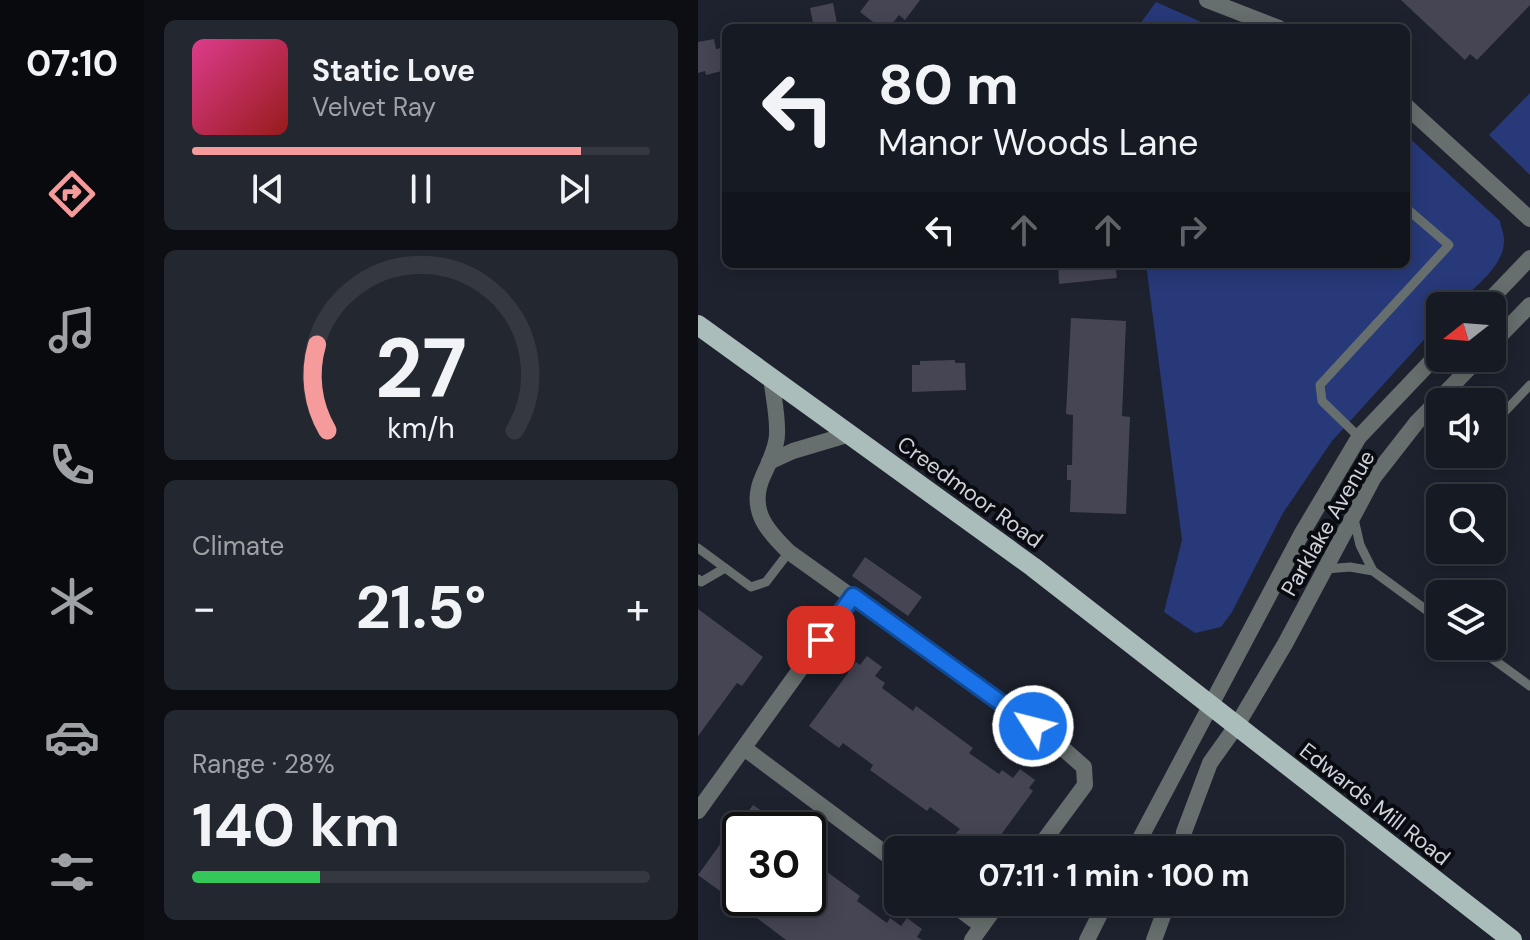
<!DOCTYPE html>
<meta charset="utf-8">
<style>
:root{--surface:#161a22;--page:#23272f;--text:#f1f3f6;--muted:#9ea1a5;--line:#353840;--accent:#f59b9b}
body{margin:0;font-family:"DM Sans",sans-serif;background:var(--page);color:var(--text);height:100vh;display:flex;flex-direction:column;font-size:30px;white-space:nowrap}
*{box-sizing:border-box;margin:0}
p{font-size:26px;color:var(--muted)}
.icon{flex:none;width:44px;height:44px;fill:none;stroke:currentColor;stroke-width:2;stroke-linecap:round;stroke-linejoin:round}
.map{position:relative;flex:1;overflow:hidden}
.sheet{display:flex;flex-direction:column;gap:20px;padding:20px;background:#0c0e13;width:554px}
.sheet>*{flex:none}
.top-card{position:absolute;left:24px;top:24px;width:688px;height:244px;border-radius:12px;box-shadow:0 4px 20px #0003,0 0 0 2px var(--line);background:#161a22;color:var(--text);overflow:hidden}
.needle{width:52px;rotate:253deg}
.tools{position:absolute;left:728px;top:292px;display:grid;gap:16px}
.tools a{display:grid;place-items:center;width:80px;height:80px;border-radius:12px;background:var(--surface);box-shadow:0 4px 20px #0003,0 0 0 2px var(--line);font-size:40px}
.speed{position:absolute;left:24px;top:812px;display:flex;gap:16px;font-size:40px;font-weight:700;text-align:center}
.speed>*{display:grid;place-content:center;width:104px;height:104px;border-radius:50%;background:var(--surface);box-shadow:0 4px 20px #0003,0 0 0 2px var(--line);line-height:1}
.speed .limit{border:4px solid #111;border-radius:12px;background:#fff;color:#111}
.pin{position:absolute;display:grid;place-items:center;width:68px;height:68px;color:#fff;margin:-34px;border-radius:16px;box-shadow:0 4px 12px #0006}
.me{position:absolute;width:88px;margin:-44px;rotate:306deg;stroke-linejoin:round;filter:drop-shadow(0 0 6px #0008)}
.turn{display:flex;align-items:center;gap:28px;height:168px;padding:0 24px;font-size:36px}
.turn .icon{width:104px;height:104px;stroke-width:2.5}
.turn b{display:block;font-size:56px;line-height:68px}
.lanes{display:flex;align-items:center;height:76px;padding:0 24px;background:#0003;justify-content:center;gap:40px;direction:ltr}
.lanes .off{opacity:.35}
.big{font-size:60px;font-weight:700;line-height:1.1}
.sheet .tile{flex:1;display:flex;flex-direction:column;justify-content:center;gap:12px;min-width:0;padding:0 28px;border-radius:12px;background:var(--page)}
.sheet .dial{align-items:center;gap:0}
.dial svg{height:208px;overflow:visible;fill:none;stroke:var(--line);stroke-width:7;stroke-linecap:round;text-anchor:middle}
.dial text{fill:var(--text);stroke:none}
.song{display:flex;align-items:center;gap:24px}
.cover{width:96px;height:96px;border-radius:12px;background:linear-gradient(135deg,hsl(330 70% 55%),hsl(0 70% 35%))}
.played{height:8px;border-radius:4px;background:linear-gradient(90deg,var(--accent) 85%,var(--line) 85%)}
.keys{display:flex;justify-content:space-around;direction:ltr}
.heat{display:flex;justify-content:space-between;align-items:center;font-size:44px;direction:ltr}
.charge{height:12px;border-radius:6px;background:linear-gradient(90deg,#34c759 28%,var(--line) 0)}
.trip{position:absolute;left:186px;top:836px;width:460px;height:80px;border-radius:12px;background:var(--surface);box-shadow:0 4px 20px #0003,0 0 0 2px var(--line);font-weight:700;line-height:80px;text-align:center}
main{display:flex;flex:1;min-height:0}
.dock{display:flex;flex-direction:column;width:144px;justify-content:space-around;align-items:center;background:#090a0e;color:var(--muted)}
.dock .icon{width:56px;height:56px}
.dock .selected{color:var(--accent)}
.dock b{font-size:36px;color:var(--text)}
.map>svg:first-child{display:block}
.green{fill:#273979}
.building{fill:#464554}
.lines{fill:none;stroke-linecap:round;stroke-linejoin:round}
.lane{stroke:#666f6d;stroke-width:9}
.street{stroke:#666f6d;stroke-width:16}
.primary{stroke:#aabdba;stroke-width:20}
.route-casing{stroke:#114b97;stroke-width:20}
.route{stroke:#1a73e8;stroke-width:14}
.labels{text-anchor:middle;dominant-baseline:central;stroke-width:8;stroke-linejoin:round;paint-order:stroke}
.street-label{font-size:22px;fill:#cfd2da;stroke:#090b11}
</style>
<main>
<nav class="dock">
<b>07:10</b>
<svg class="icon selected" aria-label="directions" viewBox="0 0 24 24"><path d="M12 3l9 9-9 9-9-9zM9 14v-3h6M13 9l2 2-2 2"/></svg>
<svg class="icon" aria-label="music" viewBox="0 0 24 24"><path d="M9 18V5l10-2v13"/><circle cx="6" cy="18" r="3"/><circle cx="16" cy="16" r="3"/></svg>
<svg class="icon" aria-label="phone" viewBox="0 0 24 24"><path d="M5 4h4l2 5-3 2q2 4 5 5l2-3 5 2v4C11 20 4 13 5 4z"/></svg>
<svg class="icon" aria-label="climate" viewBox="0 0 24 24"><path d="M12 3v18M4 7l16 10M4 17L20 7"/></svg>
<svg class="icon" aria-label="car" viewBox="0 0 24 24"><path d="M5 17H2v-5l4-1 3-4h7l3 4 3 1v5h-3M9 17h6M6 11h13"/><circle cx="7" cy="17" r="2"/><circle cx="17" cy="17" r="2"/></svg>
<svg class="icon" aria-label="filters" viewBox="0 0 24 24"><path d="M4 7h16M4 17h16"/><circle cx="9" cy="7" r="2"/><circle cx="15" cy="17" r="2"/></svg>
</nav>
<section class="sheet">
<div class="tile">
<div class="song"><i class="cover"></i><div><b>Static Love</b><p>Velvet Ray</p></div></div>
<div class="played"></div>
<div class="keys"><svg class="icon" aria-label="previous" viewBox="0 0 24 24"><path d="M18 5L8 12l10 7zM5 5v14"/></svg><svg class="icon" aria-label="pause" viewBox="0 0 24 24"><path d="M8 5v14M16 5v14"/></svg><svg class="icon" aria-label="next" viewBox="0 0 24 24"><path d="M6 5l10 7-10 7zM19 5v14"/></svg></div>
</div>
<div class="tile dial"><svg viewBox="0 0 100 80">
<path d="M14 69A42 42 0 1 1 86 69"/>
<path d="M14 69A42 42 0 0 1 10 36" stroke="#f59b9b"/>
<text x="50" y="56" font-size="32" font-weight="700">27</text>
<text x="50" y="72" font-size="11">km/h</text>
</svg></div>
<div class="tile"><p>Climate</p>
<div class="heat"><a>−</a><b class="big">21.5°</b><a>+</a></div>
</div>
<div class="tile"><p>Range · 28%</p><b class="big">140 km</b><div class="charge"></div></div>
</section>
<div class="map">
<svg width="832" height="940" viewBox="0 0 832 940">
<rect width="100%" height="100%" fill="#1d222e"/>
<g class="green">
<polygon points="458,2 510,25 516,28 439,28"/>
<polygon points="832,93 832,175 791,135"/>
<path d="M 708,135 L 802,221 C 803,227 806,234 806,240 C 807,266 774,289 757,306 L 742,306 L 742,322 L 634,441 L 585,513 L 534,612 L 523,627 L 497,633 L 466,612 L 484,540 L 448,264 L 708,264 Z"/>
</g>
<g class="building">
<polygon points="171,0 222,0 207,20 201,15 191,28 183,28 162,12"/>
<polygon points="703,0 832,0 832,5 779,60 772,54 767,60"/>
<polygon points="135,3 140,28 116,28 112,8"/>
<polygon points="16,39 18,49 28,47 28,70 8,75 7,71 0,73 0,42"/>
<polygon points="360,264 417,264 419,278 361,284"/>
<polygon points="373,318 428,321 424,416 432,417 428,514 372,512 373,480 369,480 369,465 374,465 375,415 368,414"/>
<polygon points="257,360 257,363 267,363 268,390 214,392 214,365 222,365 222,361"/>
<polygon points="167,557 224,597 210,616 154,576"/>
<polygon points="0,609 65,657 44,686 39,683 0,736"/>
<polygon points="169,656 184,667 177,676 187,683 184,688 215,711 218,706 275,748 271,753 301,774 304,770 315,778 322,769 337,780 331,788 335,791 292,850 282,850 258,833 262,829 232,807 229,811 172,770 175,765 145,743 141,748 111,726 158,662 162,665"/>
<polygon points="55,805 71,816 65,824 73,830 42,830 42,898 110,898 110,858 162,896 159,901 189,923 192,918 203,926 209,918 224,929 219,937 224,940 88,940 59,918 62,913 33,892 29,896 0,875 46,811 49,813"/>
</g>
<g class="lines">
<g class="lane">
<polyline points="794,425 832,385"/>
<polyline points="661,437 624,401 622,385 751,245 708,208"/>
<polyline points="757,465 767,454"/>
<polyline points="656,519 662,545 675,571"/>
<polyline points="0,548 53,587 68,582 91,552"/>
<polyline points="628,569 652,567 675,571 742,620"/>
<polyline points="0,579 3,582 27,568"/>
<polyline points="777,646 832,686"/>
</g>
<g class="street">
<polyline points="509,0 581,28"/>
<polyline points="708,106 832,219"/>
<polyline points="786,306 832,258"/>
<polyline points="794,344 832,305"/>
<path d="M 73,377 C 75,395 80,416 79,434 C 79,447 71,463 65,476 C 50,509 68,530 91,552 L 361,745 L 386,767 L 387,785 L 339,850"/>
<polyline points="71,462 95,451 152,434"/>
<polyline points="46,748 200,863"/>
<polyline points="0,811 155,596"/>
<polyline points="436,850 604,533 661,437 742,352"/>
<polyline points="484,850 486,832 512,763 539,725 587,644 676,477 719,422 781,358"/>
<polyline points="252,902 284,926"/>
<polyline points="274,940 301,902"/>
<polyline points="389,940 408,902"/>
<polyline points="456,940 470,902"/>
</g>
<polyline class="primary" points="0,325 335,567 814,940"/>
</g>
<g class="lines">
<defs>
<polyline id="route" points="123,640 155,596 335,726"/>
</defs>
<use href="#route" class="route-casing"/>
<use href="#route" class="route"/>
</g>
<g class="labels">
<g class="street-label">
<text transform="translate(272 492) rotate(36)">Creedmoor Road</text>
<text transform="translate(630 523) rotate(-60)">Parklake Avenue</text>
<text transform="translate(677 804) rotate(38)">Edwards Mill Road</text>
</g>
</g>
</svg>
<div class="tools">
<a><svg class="needle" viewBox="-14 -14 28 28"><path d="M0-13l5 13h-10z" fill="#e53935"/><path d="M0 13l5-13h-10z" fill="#9ea1a5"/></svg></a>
<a><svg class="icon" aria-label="sound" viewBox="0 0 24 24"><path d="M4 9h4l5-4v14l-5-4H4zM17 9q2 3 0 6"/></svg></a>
<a><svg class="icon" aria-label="search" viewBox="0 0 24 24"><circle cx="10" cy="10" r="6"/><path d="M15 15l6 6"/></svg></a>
<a><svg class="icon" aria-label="layers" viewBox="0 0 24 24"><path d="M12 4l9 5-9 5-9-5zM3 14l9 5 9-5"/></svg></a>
</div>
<div class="speed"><div class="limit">30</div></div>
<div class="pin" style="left:123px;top:640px;background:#d93025"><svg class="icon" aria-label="arrive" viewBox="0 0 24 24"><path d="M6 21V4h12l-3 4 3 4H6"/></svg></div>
<svg class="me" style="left:335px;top:726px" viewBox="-20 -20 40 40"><circle r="17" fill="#1a73e8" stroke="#fff" stroke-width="3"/><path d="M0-11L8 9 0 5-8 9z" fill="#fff"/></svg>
<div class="trip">07:11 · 1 min · 100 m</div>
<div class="top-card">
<div class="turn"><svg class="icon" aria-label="left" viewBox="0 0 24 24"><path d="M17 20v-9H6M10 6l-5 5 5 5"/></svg><div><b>80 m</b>Manor Woods Lane</div></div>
<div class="lanes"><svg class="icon" aria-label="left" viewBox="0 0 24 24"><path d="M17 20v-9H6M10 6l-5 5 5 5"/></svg><svg class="icon off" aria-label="ahead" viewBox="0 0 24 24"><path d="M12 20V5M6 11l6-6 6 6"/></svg><svg class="icon off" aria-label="ahead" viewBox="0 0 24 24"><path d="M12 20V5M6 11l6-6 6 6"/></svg><svg class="icon off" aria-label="right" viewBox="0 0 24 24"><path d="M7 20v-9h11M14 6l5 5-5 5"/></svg></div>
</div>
</div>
</main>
